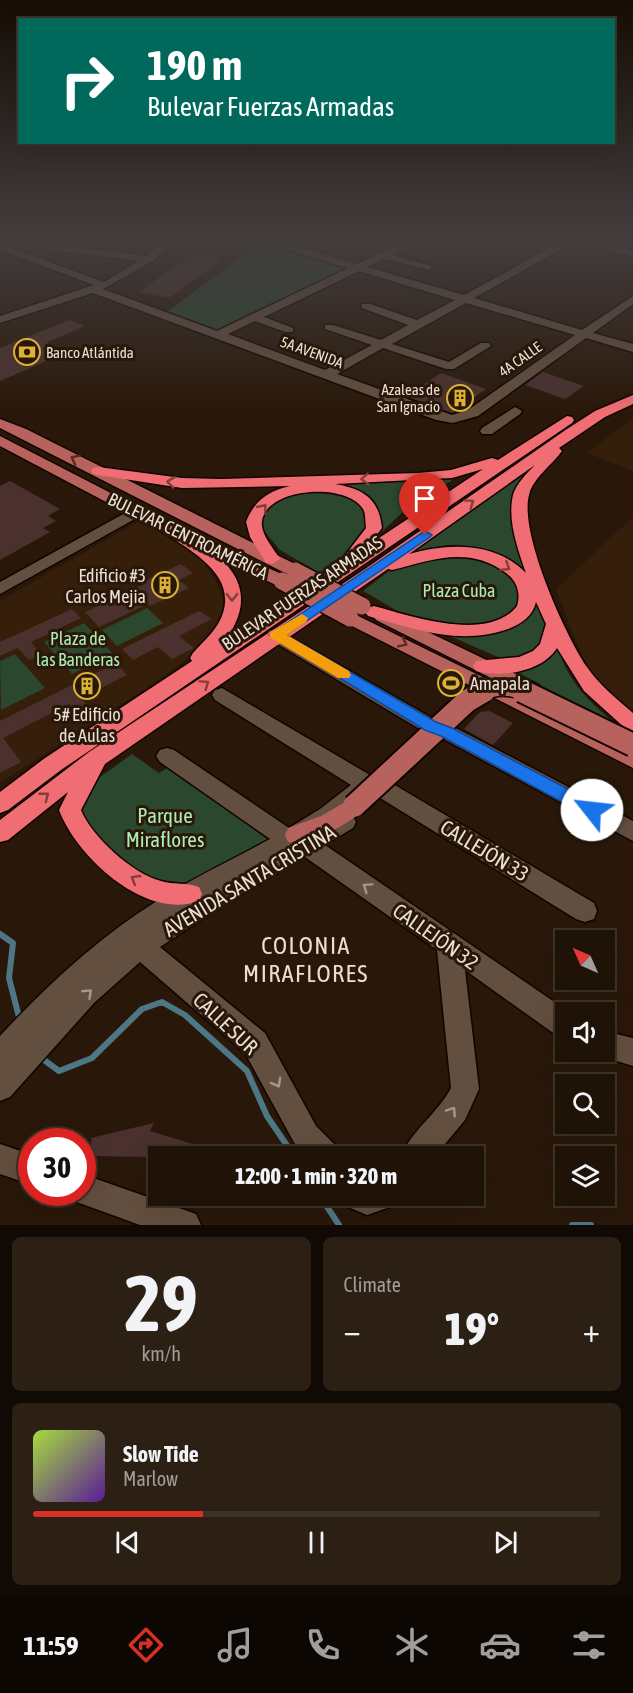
<!DOCTYPE html>
<meta charset="utf-8">
<style>
:root{--surface:#1f1207;--page:#2c2015;--text:#f1f3f6;--muted:#a19e9b;--line:#3c3228;--accent:#d93025}
body{margin:0;font-family:"Asap Condensed",sans-serif;background:var(--page);color:var(--text);height:100vh;display:flex;flex-direction:column;font-size:22px;white-space:nowrap}
*{box-sizing:border-box;margin:0}
p{font-size:20px;color:var(--muted)}
.icon{flex:none;width:33px;height:33px;fill:none;stroke:currentColor;stroke-width:2;stroke-linecap:round;stroke-linejoin:round}
.map{position:relative;height:1225px;overflow:hidden}
.details{display:flex;flex-direction:column;gap:12px;padding:12px;background:#110a04;flex:1}
.details>*{flex:none}
.guide{position:absolute;left:18px;top:18px;width:597px;height:126px;border-radius:0px;box-shadow:0 6px 24px #0002,0 0 0 2px var(--line);background:#00695c;color:#fff;overflow:hidden}
.needle{width:39px;rotate:315deg}
.buttons{position:absolute;left:555px;top:930px;display:grid;gap:12px}
.buttons a{display:grid;place-items:center;width:60px;height:60px;border-radius:0px;background:var(--surface);box-shadow:0 6px 24px #0002,0 0 0 2px var(--line);font-size:30px}
.speed{position:absolute;left:18px;top:1128px;display:flex;gap:12px;font-size:30px;font-weight:700;text-align:center}
.speed>*{display:grid;place-content:center;width:78px;height:78px;border-radius:50%;background:var(--surface);box-shadow:0 6px 24px #0002,0 0 0 2px var(--line);line-height:1}
.speed .limit{border:9px solid #d22;background:#fff;color:#111}
.pin{position:absolute;display:grid;place-items:center;width:51px;height:51px;color:#fff;margin:-62px -26px;border-radius:50% 50% 50% 0;rotate:-45deg;box-shadow:0 0 6px #0007}
.pin .icon{rotate:45deg}
.me{position:absolute;width:66px;margin:-33px;rotate:299deg;stroke-linejoin:round;filter:drop-shadow(0 0 4px #0008)}
.turn{display:flex;align-items:center;gap:21px;height:126px;padding:0 30px;font-size:27px}
.turn .icon{width:78px;height:78px;stroke-width:2.5}
.turn b{display:block;font-size:42px;line-height:51px}
.big{font-size:45px;font-weight:800;line-height:1.1}
.details .tile{flex:1;display:flex;flex-direction:column;justify-content:center;gap:9px;min-width:0;padding:0 21px;border-radius:9px;background:var(--page)}
.details .dial{align-items:center;gap:0}
.dial b{font-size:78px;line-height:1}
.song{display:flex;align-items:center;gap:18px}
.cover{width:72px;height:72px;border-radius:9px;background:linear-gradient(135deg,hsl(80 70% 55%),hsl(270 70% 35%))}
.played{height:6px;border-radius:3px;background:linear-gradient(90deg,var(--accent) 30%,var(--line) 30%)}
.keys{display:flex;justify-content:space-around;direction:ltr}
.heat{display:flex;justify-content:space-between;align-items:center;font-size:33px;direction:ltr}
.details .tiles{flex:1;display:grid;gap:12px;grid-template-columns:1fr 1fr}
.tile:last-child{grid-column:span 2}
.trip{position:absolute;left:148px;top:1146px;width:336px;height:60px;border-radius:0px;background:var(--surface);box-shadow:0 6px 24px #0002,0 0 0 2px var(--line);font-weight:800;line-height:60px;text-align:center}
.menu{display:flex;height:96px;justify-content:space-around;align-items:center;background:#0c0703;color:var(--muted)}
.menu .icon{width:42px;height:42px}
.menu .current{color:var(--accent)}
.menu b{font-size:27px;color:var(--text)}
.map>svg:first-child{display:block}
.built{fill:#351e0a}
.green{fill:#2b472e}
.lines{fill:none;stroke-linecap:round;stroke-linejoin:round}
.stream{stroke:#4d7785;stroke-width:6}
.building{fill:#4a312d}
.minor-casing{stroke:#110400;stroke-width:3}
.major-casing{stroke:#110400;stroke-width:3}
.highway-casing{stroke:#110400;stroke-width:3}
.minor{fill:#634f3f;fill-rule:evenodd}
.major{fill:#b8625e;fill-rule:evenodd}
.highway{fill:#f06e73;fill-rule:evenodd}
.major-bridge-far1-casing{stroke:#110400;stroke-width:20;stroke-linecap:butt}
.major-bridge-casing{stroke:#110400;stroke-width:26;stroke-linecap:butt}
.major-bridge-far1{stroke:#b8625e;stroke-width:17}
.major-bridge{stroke:#b8625e;stroke-width:22}
.oneway{stroke:#542e23}
.oneway2{stroke:#833f39}
.oneway3{stroke:#a7978a}
.route{fill:#1a73e8;stroke:#114b97;stroke-width:1.5}
.slow{fill:#f59e0b}
.labels{text-anchor:middle;dominant-baseline:central;stroke-width:6;stroke-linejoin:round;paint-order:stroke}
.far-poi-label{font-size:15px;fill:#ebdfd5;stroke:#291809;text-anchor:start}
.far-street-label{font-size:15px;fill:#ebdfd5;stroke:#291809}
.street-label{font-size:18px;fill:#ebdfd5;stroke:#291809}
.poi-label{font-size:18px;fill:#ebdfd5;stroke:#291809;text-anchor:end}
.park-label{font-size:18px;fill:#abedb2;stroke:#291809}
.near-park-label{font-size:21px;fill:#abedb2;stroke:#291809}
.near-street-label{font-size:21px;fill:#ebdfd5;stroke:#291809}
.near-neighbourhood-label{font-size:24px;letter-spacing:1.5px;fill:#ebdfd5;stroke:#291809}
</style>
<div class="map">
<svg width="633" height="1225" viewBox="0 0 633 1225">
<rect width="100%" height="100%" fill="#291809"/>
<g class="built">
<polygon points="633,418 633,471 587,453"/>
<polygon points="633,517 633,718 589,675 556,589"/>
<polygon points="139,521 151,523 201,558 216,582 224,602 223,620 203,647 148,687 0,783 0,601"/>
</g>
<g class="green">
<polygon points="275,242 358,267 215,334 163,315 249,251"/>
<path d="M 536,465 L 518,492 L 547,625 L 537,654 L 507,661 L 436,630 L 514,623 L 527,582 C 502,566 473,540 442,546 C 431,548 422,556 410,554 Z"/>
<path d="M 459,476 L 407,508 L 370,543 L 378,524 L 357,501 C 360,504 365,509 366,512 C 374,536 336,561 320,573 L 280,550 L 260,526 L 268,501 L 320,483 Z"/>
<polygon points="467,553 508,570 525,594 514,616 471,629 406,616 363,591 393,568 418,559"/>
<polygon points="147,608 163,623 117,646 102,630"/>
<polygon points="84,623 113,654 72,674 44,642"/>
<path d="M 557,639 C 561,674 588,702 615,723 L 511,671 Z"/>
<polygon points="15,654 45,688 1,710 0,661"/>
<polygon points="132,754 159,773 172,765 269,840 187,886 166,887 147,879 103,846 78,807 93,782"/>
</g>
<g class="lines">
<g class="stream">
<polyline points="0,934 13,943 9,978 20,1021"/>
<polyline points="40,1057 59,1071 92,1058 142,1009 162,1002 185,1015 247,1071 267,1116 294,1156"/>
<polyline points="320,1196 339,1225"/>
<polyline points="572,1225 591,1225"/>
</g>
</g>
<g class="building">
<polygon points="193,254 222,259 169,298 139,292"/>
<polygon points="69,320 85,326 46,343 52,345 42,349 58,356 0,381 0,348"/>
<polygon points="543,372 584,386 565,399 525,385"/>
<polygon points="441,373 458,379 486,389 452,413 406,396"/>
<polygon points="10,481 60,509 48,516 56,521 43,528 50,532 0,560 0,486"/>
<polygon points="181,564 193,573 179,580 189,588 150,606 148,604 99,627 85,612 145,584 142,582"/>
<polygon points="72,609 81,618 31,642 41,655 29,660 18,648 0,656 0,642"/>
<polygon points="199,611 212,619 179,636 194,648 172,659 158,647 133,660 122,649"/>
<polygon points="116,663 127,675 81,698 91,710 79,716 69,704 3,738 21,762 0,773 0,721"/>
<polygon points="489,711 513,723 493,745 464,729 480,712"/>
<polygon points="154,1123 150,1131 209,1149 206,1156 159,1156 159,1170 146,1166 149,1157 92,1156 91,1138"/>
</g>
<g class="lines">
<defs>
<g id="minor">
<path d="M 164,241 L 175,241 L 153,261 L 103,289 L 217,331 L 348,268 L 273,246 L 270,241 L 280,241 L 357,264 L 405,241 L 419,241 L 392,255 L 431,266 L 431,270 L 384,259 L 367,267 L 464,295 L 563,241 L 576,241 L 474,298 L 582,330 L 633,296 L 633,304 L 593,333 L 633,344 L 633,352 L 586,338 L 478,416 L 453,423 L 436,420 L 93,293 L 0,323 L 0,316 L 94,285 L 0,250 L 0,244 L 104,282 L 139,261 L 46,249 L 41,246 L 46,243 L 147,256 ZM 359,271 L 455,300 L 417,320 L 370,304 L 362,304 L 362,308 L 408,325 L 381,340 L 333,325 L 325,325 L 325,329 L 372,345 L 325,370 L 228,334 L 255,321 L 285,332 L 293,332 L 293,328 L 264,317 ZM 466,303 L 575,335 L 468,410 L 452,415 L 337,374 L 383,348 L 446,369 L 454,369 L 491,346 L 489,343 L 481,343 L 449,362 L 392,344 Z"/>
<polygon points="460,241 478,241 482,244 477,247"/>
<polygon points="576,241 594,241 633,251 633,257"/>
<polygon points="515,407 522,411 520,414 492,434 482,434 480,431 482,428"/>
<polygon points="136,507 144,512 142,515 0,594 0,582"/>
<polygon points="276,629 437,721 454,727 633,821 633,841 440,737 423,731 269,639 267,635 269,631"/>
<path d="M 222,688 L 375,778 L 378,784 L 385,781 L 393,784 L 594,903 L 597,911 L 594,919 L 585,922 L 576,919 L 377,796 L 374,790 L 347,813 L 353,816 L 356,822 L 353,828 L 325,845 L 569,1012 L 566,1012 L 566,1039 L 556,1035 L 465,970 L 479,1089 L 465,1120 L 435,1156 L 401,1156 C 412,1130 438,1113 451,1088 L 437,950 L 305,857 L 225,904 L 160,947 L 265,1033 L 316,1126 L 335,1145 L 339,1156 L 304,1156 L 296,1146 L 245,1053 L 140,962 L 94,1003 L 10,1097 L 0,1101 L 0,1036 C 47,985 98,938 157,901 C 193,878 232,860 270,839 L 160,762 L 156,756 L 160,750 L 167,748 L 174,750 L 289,828 L 320,809 L 351,785 L 215,700 L 212,695 L 215,690 Z"/>
<polygon points="604,1031 633,1038 633,1066 594,1054 593,1052 604,1052"/>
<polygon points="0,1144 32,1155 32,1185 0,1174"/>
<polygon points="82,1174 196,1214 201,1225 140,1225 71,1200 68,1192 82,1192"/>
<polygon points="344,1196 394,1196 390,1207 367,1215 348,1207"/>
</g>
<g id="major">
<polygon points="0,419 26,429 301,567 304,571 301,575 289,575 0,428"/>
<polygon points="0,436 173,525 288,577 291,581 288,585 276,585 161,531 0,446"/>
<polygon points="382,610 539,685 542,690 539,695 532,697 525,695 376,620 373,616 376,612"/>
<polygon points="350,612 633,751 633,768 344,622 341,618 344,614"/>
<path d="M 354,797 L 362,800 L 365,806 C 357,822 305,847 288,842 L 285,835 L 288,828 L 321,816 Z"/>
</g>
<g id="highway">
<path d="M 633,395 L 633,404 L 605,417 L 559,448 L 562,451 C 552,465 533,478 529,495 C 519,533 565,635 587,667 C 599,685 617,699 633,713 L 633,731 L 626,729 L 584,691 L 557,648 C 542,672 502,678 476,671 L 473,666 L 476,661 L 519,657 L 533,651 L 540,644 L 546,624 L 536,602 C 533,616 521,624 508,629 C 460,646 414,629 368,616 L 365,612 L 368,608 L 374,606 C 411,616 488,643 517,606 C 521,593 517,581 506,573 C 469,545 431,560 392,570 L 388,569 L 105,764 L 81,810 C 92,837 133,874 161,881 C 174,885 186,882 199,887 L 202,894 L 199,901 C 145,921 76,856 59,810 L 68,792 L 8,840 L 0,842 L 0,820 L 89,752 L 365,569 L 567,429 L 595,411 ZM 535,465 C 527,473 516,484 513,495 C 507,520 518,550 526,573 C 495,541 448,543 409,554 Z"/>
<path d="M 567,416 L 572,417 L 574,420 L 572,423 L 61,770 L 8,810 L 0,813 L 0,792 L 45,758 L 192,661 L 190,658 L 193,653 C 201,644 211,635 218,624 C 244,578 193,552 161,531 L 159,528 L 161,525 C 173,522 181,530 191,536 C 232,562 259,591 227,638 L 345,561 L 343,558 L 366,528 C 365,522 366,514 363,509 C 347,482 267,487 262,521 C 260,534 274,549 280,559 L 272,564 L 266,563 L 250,537 L 246,522 C 254,501 268,491 290,486 L 182,488 L 98,475 L 93,474 L 91,471 L 93,468 L 98,467 L 182,478 L 221,479 L 418,473 L 451,470 L 492,458 L 498,460 ZM 483,469 L 370,544 L 382,528 C 379,499 364,489 335,484 L 452,478 Z"/>
</g>
</defs>
<use href="#minor" class="minor-casing"/>
<use href="#major" class="major-casing"/>
<use href="#highway" class="highway-casing"/>
<use href="#minor" class="minor"/>
<use href="#major" class="major"/>
<use href="#highway" class="highway"/>
<defs>
<g id="major-bridge-far1">
<polyline points="295,571 362,606"/>
<polyline points="282,581 350,618"/>
<path d="M 480,692 C 496,686 510,685 525,692"/>
</g>
<g id="major-bridge">
<polyline points="522,691 633,745"/>
<polyline points="354,806 467,701 484,691"/>
</g>
</defs>
<use href="#major-bridge-far1" class="major-bridge-far1-casing"/>
<use href="#major-bridge" class="major-bridge-casing"/>
<use href="#major-bridge-far1" class="major-bridge-far1"/>
<use href="#major-bridge" class="major-bridge"/>
</g>
<defs><path id="oneway-chevron" d="M-2-3.5L2.5 0L-2 3.5" fill="none" stroke-width="1.6" stroke-linecap="round" stroke-linejoin="round" transform="scale(1.5)"/></defs>
<g class="oneway">
<use href="#oneway-chevron" transform="translate(75 459) rotate(-153)"/>
<use href="#oneway-chevron" transform="translate(403 643) rotate(26)"/>
</g>
<g class="oneway2">
<use href="#oneway-chevron" transform="translate(365 479) rotate(178)"/>
<use href="#oneway-chevron" transform="translate(171 482) rotate(-173)"/>
<use href="#oneway-chevron" transform="translate(470 503) rotate(-35)"/>
<use href="#oneway-chevron" transform="translate(263 508) rotate(-51)"/>
<use href="#oneway-chevron" transform="translate(506 567) rotate(32)"/>
<use href="#oneway-chevron" transform="translate(232 597) rotate(90)"/>
<use href="#oneway-chevron" transform="translate(205 684) rotate(-35)"/>
<use href="#oneway-chevron" transform="translate(45 796) rotate(-38)"/>
<use href="#oneway-chevron" transform="translate(135 879) rotate(-149)"/>
</g>
<g class="oneway3">
<use href="#oneway-chevron" transform="translate(367 887) rotate(-145)"/>
<use href="#oneway-chevron" transform="translate(88 993) rotate(-44)"/>
<use href="#oneway-chevron" transform="translate(277 1083) rotate(61)"/>
<use href="#oneway-chevron" transform="translate(452 1111) rotate(-56)"/>
</g>
<linearGradient id="sky" x2="0" y2="1"><stop stop-color="#170d05"/><stop offset="0.58" stop-color="#433d3e"/><stop offset="1" stop-color="#433d3e" stop-opacity="0"/></linearGradient>
<rect width="633" height="413" fill="url(#sky)"/>
<polygon class="route" points="425,531 432,535 430,537 286,635 436,722 452,728 598,805 600,810 598,815 592,817 586,815 441,736 425,730 269,635"/>
<polygon class="slow" points="302,614 308,618 306,622 287,635 349,671 351,675 349,678 338,678 271,638 269,635 271,632"/>
<defs>
<symbol id="bank-ring" viewBox="-11 -11 22 22"><circle r="9.5" fill="#291809" stroke="#dbb233" stroke-width="1.5"/><path d="M-6-4H6V4H-6ZM0-2.3a2.3 2.3 0 1 0 0 4.6a2.3 2.3 0 1 0 0-4.6Z" fill="#dbb233"/></symbol>
<symbol id="building-ring" viewBox="-11 -11 22 22"><circle r="9.5" fill="#291809" stroke="#dbb233" stroke-width="1.5"/><path d="M-4-6H4V6H1V3H-1V6H-4ZM-2.5-4.3h1.7v1.8h-1.7ZM.8-4.3h1.7v1.8H.8ZM-2.5-1h1.7V.8h-1.7ZM.8-1h1.7V.8H.8Z" fill="#dbb233"/></symbol>
<symbol id="stadium-ring" viewBox="-11 -11 22 22"><circle r="9.5" fill="#291809" stroke="#dbb233" stroke-width="1.5"/><path d="M0-5a6.5 5 0 1 0 0 10a6.5 5 0 1 0 0-10ZM-3.5-1.8h7v3.6h-7Z" fill="#dbb233"/></symbol>
</defs>
<g fill-rule="evenodd">
<use href="#bank-ring" x="12" y="337" width="30" height="30"/>
<use href="#building-ring" x="445" y="383" width="30" height="30"/>
<use href="#building-ring" x="150" y="570" width="30" height="30"/>
<use href="#stadium-ring" x="436" y="668" width="30" height="30"/>
<use href="#building-ring" x="72" y="671" width="30" height="30"/>
</g>
<g class="labels">
<g class="far-poi-label">
<text x="46" y="352">Banco Atlántida</text>
<text x="440" y="389" text-anchor="end">Azaleas de<tspan x="440" dy="17">San Ignacio</tspan></text>
</g>
<g class="far-street-label">
<text transform="translate(312 352) rotate(20)">5A AVENIDA</text>
<text transform="translate(520 359) rotate(-35)">4A CALLE</text>
</g>
<g class="street-label">
<text transform="translate(188 536) rotate(26)">BULEVAR CENTROAMÉRICA</text>
<text transform="translate(302 593) rotate(-34)">BULEVAR FUERZAS ARMADAS</text>
</g>
<g class="poi-label">
<text x="146" y="575">Edificio #3<tspan x="146" dy="21">Carlos Mejia</tspan></text>
<text x="470" y="683" text-anchor="start">Amapala</text>
<text x="87" y="714" text-anchor="middle">5# Edificio<tspan x="87" dy="21">de Aulas</tspan></text>
</g>
<g class="park-label">
<text x="459" y="590">Plaza Cuba</text>
<text x="78" y="638">Plaza de<tspan x="78" dy="21">las Banderas</tspan></text>
</g>
<g class="near-park-label">
<text x="165" y="815">Parque<tspan x="165" dy="24">Miraflores</tspan></text>
</g>
<g class="near-street-label">
<text transform="translate(485 850) rotate(31)">CALLEJÓN 33</text>
<text transform="translate(249 880) rotate(-31)">AVENIDA SANTA CRISTINA</text>
<text transform="translate(436 936) rotate(35)">CALLEJÓN 32</text>
<text transform="translate(226 1023) rotate(43)">CALLE SUR</text>
</g>
<g class="near-neighbourhood-label">
<text x="306" y="945">COLONIA<tspan x="306" dy="28">MIRAFLORES</tspan></text>
</g>
</g>
</svg>
<div class="buttons">
<a><svg class="needle" viewBox="-14 -14 28 28"><path d="M0-13l5 13h-10z" fill="#e53935"/><path d="M0 13l5-13h-10z" fill="#a19e9b"/></svg></a>
<a><svg class="icon" aria-label="sound" viewBox="0 0 24 24"><path d="M4 9h4l5-4v14l-5-4H4zM17 9q2 3 0 6"/></svg></a>
<a><svg class="icon" aria-label="search" viewBox="0 0 24 24"><circle cx="10" cy="10" r="6"/><path d="M15 15l6 6"/></svg></a>
<a><svg class="icon" aria-label="layers" viewBox="0 0 24 24"><path d="M12 4l9 5-9 5-9-5zM3 14l9 5 9-5"/></svg></a>
</div>
<div class="speed"><div class="limit">30</div></div>
<div class="pin" style="left:425px;top:535px;background:#d93025"><svg class="icon" aria-label="arrive" viewBox="0 0 24 24"><path d="M6 21V4h12l-3 4 3 4H6"/></svg></div>
<svg class="me" style="left:592px;top:810px" viewBox="-20 -20 40 40"><circle r="19" fill="#fff"/><path d="M0-13L10 11 0 6-10 11z" fill="#1a73e8"/></svg>
<div class="trip">12:00 · 1 min · 320 m</div>
<div class="guide">
<div class="turn"><svg class="icon" aria-label="right" viewBox="0 0 24 24"><path d="M7 20v-9h11M14 6l5 5-5 5"/></svg><div><b>190 m</b>Bulevar Fuerzas Armadas</div></div>
</div>
</div>
<section class="details">
<div class="tiles">
<div class="tile dial"><b>29</b><p>km/h</p></div>
<div class="tile"><p>Climate</p>
<div class="heat"><a>−</a><b class="big">19°</b><a>+</a></div>
</div>
<div class="tile">
<div class="song"><i class="cover"></i><div><b>Slow Tide</b><p>Marlow</p></div></div>
<div class="played"></div>
<div class="keys"><svg class="icon" aria-label="previous" viewBox="0 0 24 24"><path d="M18 5L8 12l10 7zM5 5v14"/></svg><svg class="icon" aria-label="pause" viewBox="0 0 24 24"><path d="M8 5v14M16 5v14"/></svg><svg class="icon" aria-label="next" viewBox="0 0 24 24"><path d="M6 5l10 7-10 7zM19 5v14"/></svg></div>
</div>
</div>
</section>
<nav class="menu">
<b>11:59</b>
<svg class="icon current" aria-label="directions" viewBox="0 0 24 24"><path d="M12 3l9 9-9 9-9-9zM9 14v-3h6M13 9l2 2-2 2"/></svg>
<svg class="icon" aria-label="music" viewBox="0 0 24 24"><path d="M9 18V5l10-2v13"/><circle cx="6" cy="18" r="3"/><circle cx="16" cy="16" r="3"/></svg>
<svg class="icon" aria-label="phone" viewBox="0 0 24 24"><path d="M5 4h4l2 5-3 2q2 4 5 5l2-3 5 2v4C11 20 4 13 5 4z"/></svg>
<svg class="icon" aria-label="climate" viewBox="0 0 24 24"><path d="M12 3v18M4 7l16 10M4 17L20 7"/></svg>
<svg class="icon" aria-label="car" viewBox="0 0 24 24"><path d="M5 17H2v-5l4-1 3-4h7l3 4 3 1v5h-3M9 17h6M6 11h13"/><circle cx="7" cy="17" r="2"/><circle cx="17" cy="17" r="2"/></svg>
<svg class="icon" aria-label="filters" viewBox="0 0 24 24"><path d="M4 7h16M4 17h16"/><circle cx="9" cy="7" r="2"/><circle cx="15" cy="17" r="2"/></svg>
</nav>
